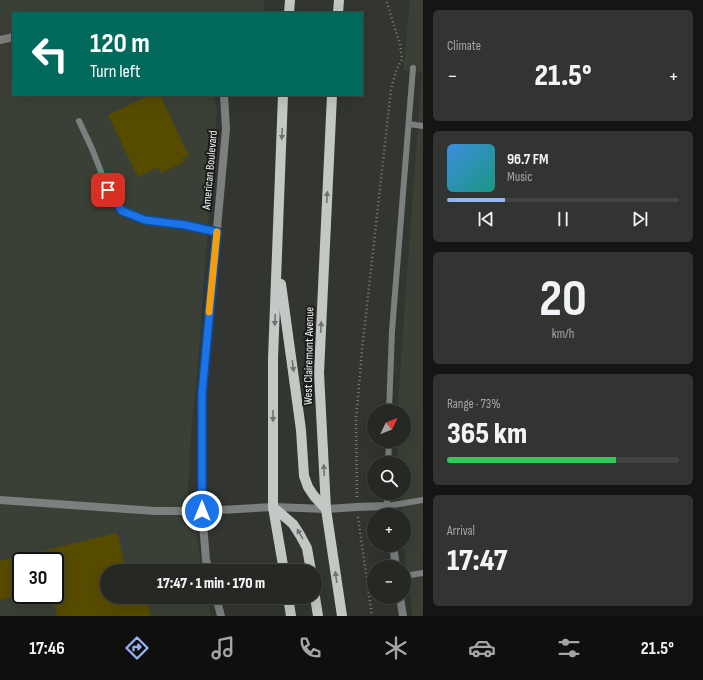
<!DOCTYPE html>
<meta charset="utf-8">
<style>
:root{--surface:#262824;--page:#323431;--text:#f1f3f6;--muted:#a4a6a6;--line:#424441;--accent:#95b2f1}
body{margin:0;font-family:"Sofia Sans Condensed",sans-serif;background:var(--page);color:var(--text);height:100vh;display:flex;flex-direction:column;font-size:15px;white-space:nowrap}
*{box-sizing:border-box;margin:0}
p{font-size:13px;color:var(--muted)}
.icon{flex:none;width:22px;height:22px;fill:none;stroke:currentColor;stroke-width:2;stroke-linecap:round;stroke-linejoin:round}
.map{position:relative;flex:1;overflow:hidden}
.details{display:flex;flex-direction:column;gap:10px;padding:10px;background:#151614;width:280px}
.details>*{flex:none}
.guide{position:absolute;left:12px;top:12px;width:351px;height:84px;border-radius:0px;box-shadow:0 4px 16px #0002,0 0 0 1px var(--line);background:#00695c;color:#fff;overflow:hidden}
.needle{width:26px;rotate:47deg}
.tools{position:absolute;left:367px;top:404px;display:grid;gap:8px}
.tools a{display:grid;place-items:center;width:44px;height:44px;border-radius:50%;background:var(--surface);box-shadow:0 4px 16px #0002,0 0 0 1px var(--line);font-size:20px}
.speed{position:absolute;left:12px;top:552px;display:flex;gap:8px;font-size:20px;font-weight:700;text-align:center}
.speed>*{display:grid;place-content:center;width:52px;height:52px;border-radius:50%;background:var(--surface);box-shadow:0 4px 16px #0002,0 0 0 1px var(--line);line-height:1}
.speed .limit{border:2px solid #111;border-radius:6px;background:#fff;color:#111}
.pin{position:absolute;display:grid;place-items:center;width:34px;height:34px;color:#fff;margin:-17px;border-radius:8px;box-shadow:0 2px 6px #0006}
.me{position:absolute;width:44px;margin:-22px;rotate:0deg;stroke-linejoin:round;filter:drop-shadow(0 0 3px #0008)}
.turn{display:flex;align-items:center;gap:14px;height:84px;padding:0 12px;font-size:18px}
.turn .icon{width:52px;height:52px;stroke-width:2.5}
.turn b{display:block;font-size:28px;line-height:34px}
.big{font-size:30px;font-weight:800;line-height:1.1}
.details .widget{flex:1;display:flex;flex-direction:column;justify-content:center;gap:6px;min-width:0;padding:0 14px;border-radius:6px;background:var(--page)}
.details .dial{align-items:center;gap:0}
.dial b{font-size:52px;line-height:1}
.song{display:flex;align-items:center;gap:12px}
.cover{width:48px;height:48px;border-radius:6px;background:linear-gradient(135deg,hsl(210 70% 55%),hsl(170 70% 35%))}
.played{height:4px;border-radius:2px;background:linear-gradient(90deg,var(--accent) 25%,var(--line) 25%)}
.keys{display:flex;justify-content:space-around;direction:ltr}
.heat{display:flex;justify-content:space-between;align-items:center;font-size:22px;direction:ltr}
.charge{height:6px;border-radius:3px;background:linear-gradient(90deg,#34c759 73%,var(--line) 0)}
.trip{position:absolute;left:100px;top:564px;width:222px;height:40px;border-radius:20px;background:var(--surface);box-shadow:0 4px 16px #0002,0 0 0 1px var(--line);font-weight:800;line-height:40px;text-align:center}
.tabs{display:flex;height:64px;justify-content:space-around;align-items:center;background:#0f100e;color:var(--muted)}
.tabs .icon{width:28px;height:28px}
.tabs .selected{color:var(--accent)}
.tabs b{font-size:18px;color:var(--text)}
main{display:flex;flex:1;min-height:0}
.map>svg:first-child{display:block}
.built{fill:#3a4035;fill-rule:evenodd}
.building{fill:#574b00}
.lines{fill:none;stroke-linecap:round;stroke-linejoin:round}
.path{stroke:#7f817d;stroke-width:2.5;stroke-dasharray:1 3;stroke-linecap:butt}
.lane{stroke:#7b7f7d;stroke-width:6}
.street{stroke:#7b7f7d;stroke-width:8}
.primary{stroke:#c2c9c5;stroke-width:10}
.oneway{fill:#6e7270}
.route-casing{stroke:#114b97;stroke-width:10}
.route{stroke:#1a73e8;stroke-width:7}
.slow{stroke:#f59e0b;stroke-width:7}
.labels{text-anchor:middle;dominant-baseline:central;stroke-width:4;stroke-linejoin:round;paint-order:stroke}
.street-label{font-size:12px;fill:#f3f5f2;stroke:#1b1c1a}
</style>
<main>
<div class="map">
<svg width="423" height="616" viewBox="0 0 423 616">
<rect width="100%" height="100%" fill="#323530"/>
<g class="built">
<path d="M 0,0 L 265,0 L 263,13 L 13,13 L 13,95 L 214,95 L 215,99 L 217,109 L 197,375 L 191,434 L 188,493 L 203,571 L 107,571 L 107,597 L 208,597 L 211,616 L 0,616 ZM 21,561 L 55,561 L 55,595 L 21,595 Z"/>
<polygon points="410,0 423,0 423,616 412,616 404,545 404,515 401,515 400,493 404,493 404,463 398,463 397,460 398,441 404,441 404,411 398,411 398,405 406,288 422,72 403,70"/>
</g>
<g class="building">
<polygon points="150,95 160,95 189,156 182,158 184,162 161,173 158,167 138,177 108,115"/>
<polygon points="117,533 126,571 107,571 107,597 147,597 151,616 57,616 53,600 55,599 55,561 21,561 21,595 0,600 0,561"/>
</g>
<g class="lines">
<g class="path">
<polyline points="357,497 356,420 362,350 391,90 396,71 402,59 400,44 386,0"/>
<polyline points="358,517 372,616"/>
</g>
<g class="lane">
<polyline points="79,121 93,151 108,190 122,211 145,220 185,225 217,232"/>
<polyline points="409,124 423,126"/>
<polyline points="389,411 392,331 413,68"/>
<polyline points="388,463 389,441"/>
<polyline points="387,493 387,506 423,500"/>
<polyline points="404,576 423,573"/>
</g>
<g class="street">
<polyline points="0,40 13,37"/>
<polyline points="0,500 155,511 202,511 273,507 326,509 357,507 387,506 388,515"/>
<polyline points="393,545 396,567"/>
<polyline points="209,571 206,560 202,511 202,394 226,129 224,95"/>
<polyline points="216,597 221,616"/>
<polyline points="400,597 403,616"/>
</g>
<g class="primary">
<polyline points="289,13 290,0"/>
<polyline points="338,13 339,0"/>
<polyline points="283,95 273,359 273,507 284,571"/>
<polyline points="332,95 319,373 326,509 342,616"/>
<polyline points="281,284 301,430 304,476 308,487 314,496 326,509"/>
<polyline points="273,507 293,524 300,535 307,548 311,571"/>
<polyline points="288,597 291,616"/>
<polyline points="315,597 318,616"/>
</g>
</g>
<defs><path id="oneway-solid" d="M-6-.8H1V-3.2L6.5 0L1 3.2V.8H-6Z"/></defs>
<g class="oneway">
<use href="#oneway-solid" transform="translate(282 134) rotate(92)"/>
<use href="#oneway-solid" transform="translate(327 197) rotate(-87)"/>
<use href="#oneway-solid" transform="translate(275 320) rotate(92)"/>
<use href="#oneway-solid" transform="translate(321 327) rotate(-87)"/>
<use href="#oneway-solid" transform="translate(293 366) rotate(82)"/>
<use href="#oneway-solid" transform="translate(273 416) rotate(90)"/>
<use href="#oneway-solid" transform="translate(324 470) rotate(-93)"/>
<use href="#oneway-solid" transform="translate(300 534) rotate(-120)"/>
<use href="#oneway-solid" transform="translate(336 577) rotate(-98)"/>
</g>
<g class="lines">
<defs>
<polyline id="route" points="108,190 122,211 145,220 185,225 217,232 202,394 202,511"/>
</defs>
<use href="#route" class="route-casing"/>
<use href="#route" class="route"/>
<polyline class="slow" points="209,312 217,232"/>
</g>
<g class="labels">
<g class="street-label">
<text transform="translate(210 170) rotate(-85)">American Boulevard</text>
<text transform="translate(309 356) rotate(-89)">West Clairemont Avenue</text>
</g>
</g>
</svg>
<div class="tools">
<a><svg class="needle" viewBox="-14 -14 28 28"><path d="M0-13l5 13h-10z" fill="#e53935"/><path d="M0 13l5-13h-10z" fill="#a4a6a6"/></svg></a>
<a><svg class="icon" aria-label="search" viewBox="0 0 24 24"><circle cx="10" cy="10" r="6"/><path d="M15 15l6 6"/></svg></a>
<a>+</a>
<a>−</a>
</div>
<div class="speed"><div class="limit">30</div></div>
<div class="pin" style="left:108px;top:190px;background:#d93025"><svg class="icon" aria-label="arrive" viewBox="0 0 24 24"><path d="M6 21V4h12l-3 4 3 4H6"/></svg></div>
<svg class="me" style="left:202px;top:511px" viewBox="-20 -20 40 40"><circle r="17" fill="#1a73e8" stroke="#fff" stroke-width="3"/><path d="M0-11L8 9 0 5-8 9z" fill="#fff"/></svg>
<div class="trip">17:47 · 1 min · 170 m</div>
<div class="guide">
<div class="turn"><svg class="icon" aria-label="left" viewBox="0 0 24 24"><path d="M17 20v-9H6M10 6l-5 5 5 5"/></svg><div><b>120 m</b>Turn left</div></div>
</div>
</div>
<section class="details">
<div class="widget"><p>Climate</p>
<div class="heat"><a>−</a><b class="big">21.5°</b><a>+</a></div>
</div>
<div class="widget">
<div class="song"><i class="cover"></i><div><b>96.7 FM</b><p>Music</p></div></div>
<div class="played"></div>
<div class="keys"><svg class="icon" aria-label="previous" viewBox="0 0 24 24"><path d="M18 5L8 12l10 7zM5 5v14"/></svg><svg class="icon" aria-label="pause" viewBox="0 0 24 24"><path d="M8 5v14M16 5v14"/></svg><svg class="icon" aria-label="next" viewBox="0 0 24 24"><path d="M6 5l10 7-10 7zM19 5v14"/></svg></div>
</div>
<div class="widget dial"><b>20</b><p>km/h</p></div>
<div class="widget"><p>Range · 73%</p><b class="big">365 km</b><div class="charge"></div></div>
<div class="widget"><p>Arrival</p><b class="big">17:47</b></div>
</section>
</main>
<nav class="tabs">
<b>17:46</b>
<svg class="icon selected" aria-label="directions" viewBox="0 0 24 24"><path d="M12 3l9 9-9 9-9-9zM9 14v-3h6M13 9l2 2-2 2"/></svg>
<svg class="icon" aria-label="music" viewBox="0 0 24 24"><path d="M9 18V5l10-2v13"/><circle cx="6" cy="18" r="3"/><circle cx="16" cy="16" r="3"/></svg>
<svg class="icon" aria-label="phone" viewBox="0 0 24 24"><path d="M5 4h4l2 5-3 2q2 4 5 5l2-3 5 2v4C11 20 4 13 5 4z"/></svg>
<svg class="icon" aria-label="climate" viewBox="0 0 24 24"><path d="M12 3v18M4 7l16 10M4 17L20 7"/></svg>
<svg class="icon" aria-label="car" viewBox="0 0 24 24"><path d="M5 17H2v-5l4-1 3-4h7l3 4 3 1v5h-3M9 17h6M6 11h13"/><circle cx="7" cy="17" r="2"/><circle cx="17" cy="17" r="2"/></svg>
<svg class="icon" aria-label="filters" viewBox="0 0 24 24"><path d="M4 7h16M4 17h16"/><circle cx="9" cy="7" r="2"/><circle cx="15" cy="17" r="2"/></svg>
<b>21.5°</b>
</nav>
